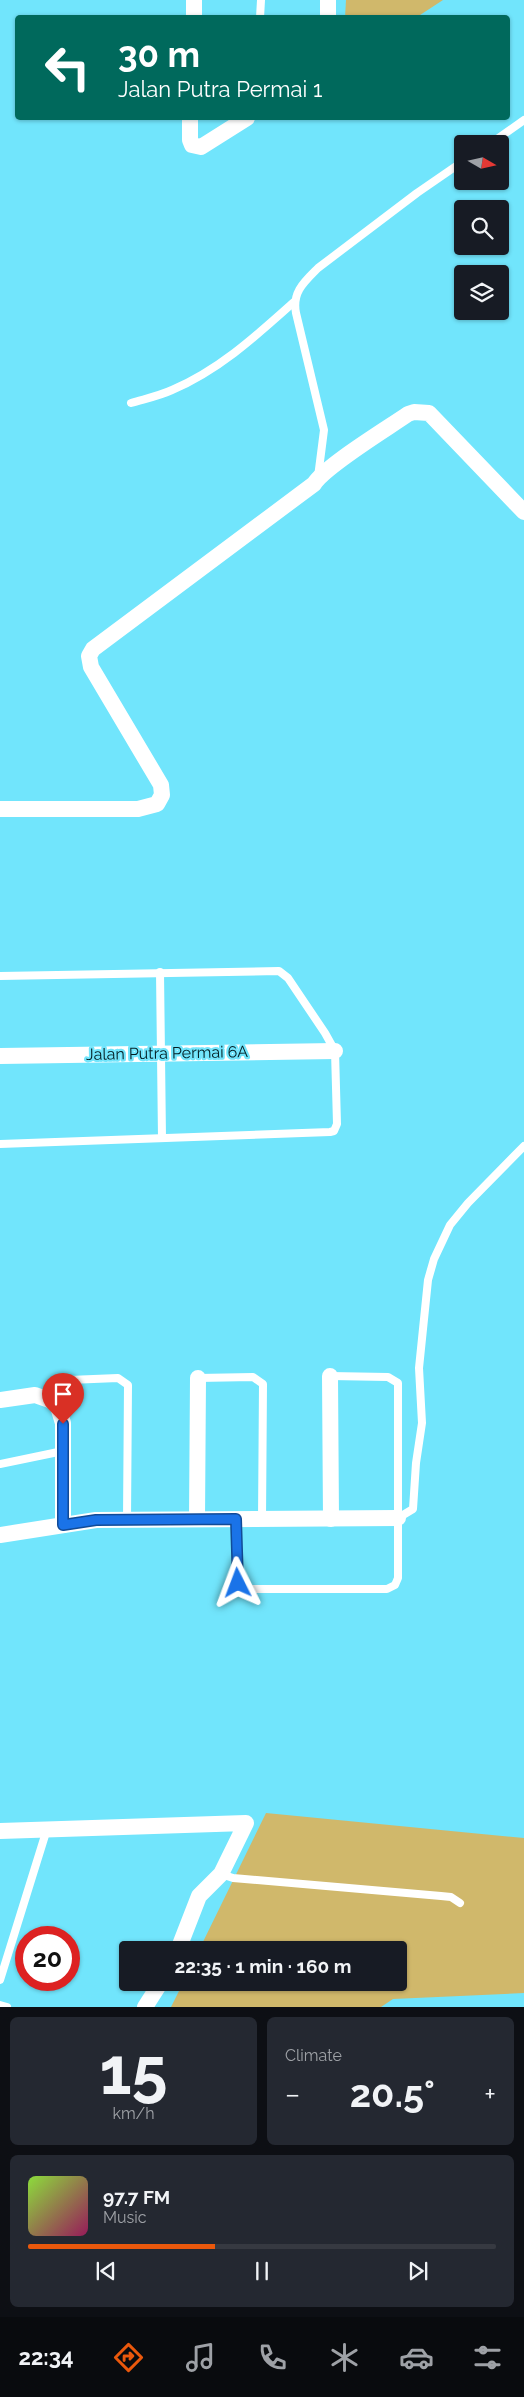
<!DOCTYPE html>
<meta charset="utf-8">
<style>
:root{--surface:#171b24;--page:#242831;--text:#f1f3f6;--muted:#9ea1a6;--line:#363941;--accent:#ea580c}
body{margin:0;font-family:Raleway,sans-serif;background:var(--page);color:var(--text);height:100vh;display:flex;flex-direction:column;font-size:19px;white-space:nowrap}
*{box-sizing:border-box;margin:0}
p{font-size:16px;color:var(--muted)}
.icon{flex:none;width:28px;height:28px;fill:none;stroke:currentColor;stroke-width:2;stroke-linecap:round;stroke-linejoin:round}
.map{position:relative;height:2007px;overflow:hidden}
.sheet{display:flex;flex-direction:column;gap:10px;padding:10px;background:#0d0f14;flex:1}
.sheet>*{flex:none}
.hud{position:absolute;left:15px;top:15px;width:495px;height:105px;border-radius:5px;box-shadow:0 1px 4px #0004;background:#00695c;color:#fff;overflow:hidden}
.needle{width:32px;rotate:99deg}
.buttons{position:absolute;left:454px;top:135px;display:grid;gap:10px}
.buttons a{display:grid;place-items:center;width:55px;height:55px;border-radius:5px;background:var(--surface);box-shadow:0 1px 4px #0004;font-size:25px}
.speed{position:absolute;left:15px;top:1926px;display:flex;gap:10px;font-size:25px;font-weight:700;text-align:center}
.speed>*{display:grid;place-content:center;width:65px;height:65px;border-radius:50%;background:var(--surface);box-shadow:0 1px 4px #0004;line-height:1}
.speed .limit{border:8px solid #d22;background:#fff;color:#111}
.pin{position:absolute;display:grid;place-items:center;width:42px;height:42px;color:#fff;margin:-51px -21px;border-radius:50% 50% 50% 0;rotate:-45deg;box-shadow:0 0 5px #0007}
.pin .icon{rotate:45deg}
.me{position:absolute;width:55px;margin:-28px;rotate:357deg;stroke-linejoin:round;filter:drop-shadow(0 0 4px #0008)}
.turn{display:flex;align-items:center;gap:18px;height:105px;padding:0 20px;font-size:22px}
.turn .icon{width:65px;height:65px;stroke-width:2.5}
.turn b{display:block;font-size:35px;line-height:42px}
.big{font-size:38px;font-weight:700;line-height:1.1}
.sheet .tile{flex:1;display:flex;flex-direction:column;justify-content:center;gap:8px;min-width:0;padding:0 18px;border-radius:8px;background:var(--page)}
.sheet .dial{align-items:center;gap:0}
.dial b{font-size:65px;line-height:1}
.song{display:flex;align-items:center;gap:15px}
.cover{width:60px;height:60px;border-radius:8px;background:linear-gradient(135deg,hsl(90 70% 55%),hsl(330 70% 35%))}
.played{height:5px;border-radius:2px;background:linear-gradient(90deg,var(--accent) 40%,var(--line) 40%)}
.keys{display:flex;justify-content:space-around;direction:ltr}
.heat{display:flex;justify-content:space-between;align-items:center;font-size:28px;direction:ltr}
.sheet .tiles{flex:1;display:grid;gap:10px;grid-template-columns:1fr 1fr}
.tile:last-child{grid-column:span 2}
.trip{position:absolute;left:119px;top:1941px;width:288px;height:50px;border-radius:5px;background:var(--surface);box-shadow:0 1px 4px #0004;font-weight:700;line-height:50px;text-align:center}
.menu{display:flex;height:80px;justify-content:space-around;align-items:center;background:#090b0e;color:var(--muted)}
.menu .icon{width:35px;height:35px}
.menu .selected{color:var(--accent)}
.menu b{font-size:22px;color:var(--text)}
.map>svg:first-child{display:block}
.green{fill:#d0b86b}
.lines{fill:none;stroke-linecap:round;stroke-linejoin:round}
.service{stroke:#fff;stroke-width:8}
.minor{stroke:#fff;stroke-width:16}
.route-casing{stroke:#114b97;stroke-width:12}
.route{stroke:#1a73e8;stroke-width:9}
.labels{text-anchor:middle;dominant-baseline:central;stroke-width:4.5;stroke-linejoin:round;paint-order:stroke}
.street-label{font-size:16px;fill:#031d22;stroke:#71e5fc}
</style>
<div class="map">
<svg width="524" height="2007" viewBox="0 0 524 2007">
<rect width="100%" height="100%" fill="#71e5fc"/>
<g class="green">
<polygon points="346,0 443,0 417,17 345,18"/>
<polygon points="266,1813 524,1838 524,1993 393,1999 381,2007 171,2007 183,1983 398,1982 398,1950 199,1950"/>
</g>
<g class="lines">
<g class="service">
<polyline points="260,18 261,0"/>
<polyline points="490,144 524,120"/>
<path d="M 131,403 C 144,399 159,396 172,390 C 219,370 256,336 294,302"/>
<path d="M 318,477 L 324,430 L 296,313 C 292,292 304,282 318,268 L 417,193 L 462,162"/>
<polyline points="160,972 162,1138"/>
<polyline points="0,976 279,971 288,978 325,1033 335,1051 337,1124 334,1131 330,1132 0,1144"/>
<polyline points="198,1378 253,1377 263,1384 262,1519"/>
<polyline points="62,1408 63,1386 69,1380 118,1378 128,1385 127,1519"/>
<polyline points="0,1464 63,1451"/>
<polyline points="398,1518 413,1509 416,1463 422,1423 419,1368 428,1280 434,1259 450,1225 468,1203 524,1146"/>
<polyline points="236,1519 237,1579 243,1589 387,1589 395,1585 398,1578 398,1383 388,1377 330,1376"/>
<polyline points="221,1874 233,1878 441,1896 451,1897 460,1903"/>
<polyline points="0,1980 47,1829"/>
<polyline points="0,2005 7,2007"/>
</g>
<g class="minor">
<polyline points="194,18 194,0"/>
<polyline points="328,18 328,0"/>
<polyline points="190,118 190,140 192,145 201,147 247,118"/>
<path d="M 0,809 L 138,809 L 157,804 L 162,795 L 161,785 L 91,667 L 89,656 L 93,649 L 314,484 C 325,466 388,428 408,414 L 414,412 L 429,413 L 524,512"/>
<polyline points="0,1056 335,1051"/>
<polyline points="330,1376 331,1519"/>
<polyline points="0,1400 35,1395 52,1401 58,1407 63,1423 63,1525"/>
<polyline points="197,1519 198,1378"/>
<polyline points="0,1535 96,1520 398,1518"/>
<polyline points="0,1831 246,1823 221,1874 199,1896 178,1950"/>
<polyline points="145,2007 161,1982"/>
</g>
</g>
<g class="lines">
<defs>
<polyline id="route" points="63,1424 63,1525 96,1520 236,1519 238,1583"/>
</defs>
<use href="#route" class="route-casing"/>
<use href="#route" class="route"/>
</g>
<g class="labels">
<g class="street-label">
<text transform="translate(167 1053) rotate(-1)">Jalan Putra Permai 6A</text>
</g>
</g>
</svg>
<div class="buttons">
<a><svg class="needle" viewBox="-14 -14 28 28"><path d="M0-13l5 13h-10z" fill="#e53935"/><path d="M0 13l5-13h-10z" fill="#9ea1a6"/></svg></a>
<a><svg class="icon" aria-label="search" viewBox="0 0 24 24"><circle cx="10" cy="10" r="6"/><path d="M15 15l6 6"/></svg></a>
<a><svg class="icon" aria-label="layers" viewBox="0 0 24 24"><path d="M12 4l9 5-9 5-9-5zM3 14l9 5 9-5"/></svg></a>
</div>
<div class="speed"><div class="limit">20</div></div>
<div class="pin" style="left:63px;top:1424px;background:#d93025"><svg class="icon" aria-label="arrive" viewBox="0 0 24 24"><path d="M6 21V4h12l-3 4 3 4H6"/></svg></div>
<svg class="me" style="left:238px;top:1583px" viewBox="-20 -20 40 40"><path d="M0-17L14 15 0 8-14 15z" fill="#1a73e8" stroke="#fff" stroke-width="4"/></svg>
<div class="trip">22:35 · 1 min · 160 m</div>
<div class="hud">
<div class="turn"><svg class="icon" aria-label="left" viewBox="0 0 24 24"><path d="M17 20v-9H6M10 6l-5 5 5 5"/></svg><div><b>30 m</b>Jalan Putra Permai 1</div></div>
</div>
</div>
<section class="sheet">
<div class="tiles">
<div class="tile dial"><b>15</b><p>km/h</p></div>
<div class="tile"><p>Climate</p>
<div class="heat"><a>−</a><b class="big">20.5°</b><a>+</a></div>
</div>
<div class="tile">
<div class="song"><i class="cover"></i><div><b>97.7 FM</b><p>Music</p></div></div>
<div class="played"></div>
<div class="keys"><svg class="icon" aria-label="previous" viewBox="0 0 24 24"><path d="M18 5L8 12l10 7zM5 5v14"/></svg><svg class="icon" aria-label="pause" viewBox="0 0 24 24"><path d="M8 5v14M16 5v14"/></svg><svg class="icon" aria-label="next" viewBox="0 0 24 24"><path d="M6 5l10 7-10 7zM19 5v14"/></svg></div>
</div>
</div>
</section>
<nav class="menu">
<b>22:34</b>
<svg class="icon selected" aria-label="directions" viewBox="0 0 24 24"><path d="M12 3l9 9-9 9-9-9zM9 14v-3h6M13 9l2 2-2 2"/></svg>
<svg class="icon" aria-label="music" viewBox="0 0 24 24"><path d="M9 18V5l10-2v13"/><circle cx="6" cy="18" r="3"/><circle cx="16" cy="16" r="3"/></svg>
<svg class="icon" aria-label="phone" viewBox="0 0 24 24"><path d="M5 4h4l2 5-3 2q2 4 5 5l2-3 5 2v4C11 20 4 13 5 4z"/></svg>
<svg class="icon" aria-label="climate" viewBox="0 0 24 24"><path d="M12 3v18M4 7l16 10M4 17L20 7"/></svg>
<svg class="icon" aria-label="car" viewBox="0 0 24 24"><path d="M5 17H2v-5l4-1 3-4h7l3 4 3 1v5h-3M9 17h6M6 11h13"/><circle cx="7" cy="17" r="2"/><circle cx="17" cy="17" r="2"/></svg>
<svg class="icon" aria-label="filters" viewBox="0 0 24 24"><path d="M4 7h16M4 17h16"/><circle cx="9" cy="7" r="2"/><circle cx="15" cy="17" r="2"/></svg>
</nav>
